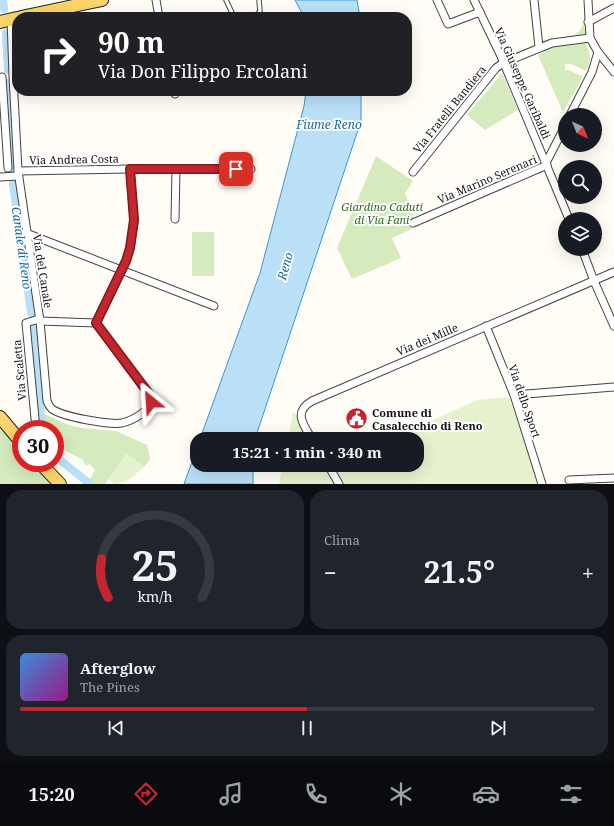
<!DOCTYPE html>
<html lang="it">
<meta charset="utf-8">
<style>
:root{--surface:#171b24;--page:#20242c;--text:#f1f3f6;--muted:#9ea1a6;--line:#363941;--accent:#c4262e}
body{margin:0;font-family:"Noto Serif",serif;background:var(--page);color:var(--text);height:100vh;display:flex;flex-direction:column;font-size:15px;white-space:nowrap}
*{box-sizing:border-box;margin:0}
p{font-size:13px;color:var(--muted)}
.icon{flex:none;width:22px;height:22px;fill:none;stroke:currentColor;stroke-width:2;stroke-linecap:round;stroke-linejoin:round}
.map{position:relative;height:484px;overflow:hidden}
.drawer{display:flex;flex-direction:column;gap:6px;padding:6px;background:#0d0f14;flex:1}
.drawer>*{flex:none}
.hud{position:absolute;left:12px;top:12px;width:400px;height:84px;border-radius:16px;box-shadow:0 4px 16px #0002;background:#202124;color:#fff;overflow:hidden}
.needle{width:26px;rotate:137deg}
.controls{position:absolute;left:558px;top:108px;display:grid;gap:8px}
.controls a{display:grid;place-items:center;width:44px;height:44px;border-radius:50%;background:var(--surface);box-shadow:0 4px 16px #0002;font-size:20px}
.speed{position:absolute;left:12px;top:420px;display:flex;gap:8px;font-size:20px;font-weight:700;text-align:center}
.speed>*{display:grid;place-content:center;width:52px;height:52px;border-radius:50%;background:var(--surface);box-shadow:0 4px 16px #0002;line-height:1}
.speed .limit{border:6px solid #d22;background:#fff;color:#111}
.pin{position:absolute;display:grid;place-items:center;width:34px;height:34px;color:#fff;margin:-17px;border-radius:8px;box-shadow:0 2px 6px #0006}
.me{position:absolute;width:44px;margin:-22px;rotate:333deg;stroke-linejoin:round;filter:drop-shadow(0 0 3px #0008)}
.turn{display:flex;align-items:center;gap:14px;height:84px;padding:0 20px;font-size:18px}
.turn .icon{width:52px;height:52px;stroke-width:2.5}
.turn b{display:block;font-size:28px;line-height:34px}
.big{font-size:30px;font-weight:700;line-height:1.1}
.drawer .tile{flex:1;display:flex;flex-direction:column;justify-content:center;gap:6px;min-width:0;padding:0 14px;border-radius:16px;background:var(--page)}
.drawer .dial{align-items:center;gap:0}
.dial svg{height:104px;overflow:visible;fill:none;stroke:var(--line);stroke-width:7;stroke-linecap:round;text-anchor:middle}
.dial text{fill:var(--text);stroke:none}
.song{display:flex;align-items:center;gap:12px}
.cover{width:48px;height:48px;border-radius:6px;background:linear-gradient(135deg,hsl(210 70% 55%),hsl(310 70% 35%))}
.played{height:4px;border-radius:2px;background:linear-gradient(90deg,var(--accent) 50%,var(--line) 50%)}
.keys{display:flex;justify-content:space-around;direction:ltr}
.heat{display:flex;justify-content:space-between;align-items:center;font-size:22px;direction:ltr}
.drawer .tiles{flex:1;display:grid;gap:6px;grid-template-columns:1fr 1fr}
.tile:last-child{grid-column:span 2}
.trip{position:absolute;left:190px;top:432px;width:234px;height:40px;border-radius:16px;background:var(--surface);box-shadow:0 4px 16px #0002;font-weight:700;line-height:40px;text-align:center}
.dock{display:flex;height:64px;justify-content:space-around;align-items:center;background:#090b0e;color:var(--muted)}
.dock .icon{width:28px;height:28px}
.dock .on{color:var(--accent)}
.dock b{font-size:18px;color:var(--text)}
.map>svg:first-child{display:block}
.green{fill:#d5ebbd}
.pitch{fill:#e6f2cf}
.water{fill:#b9e0f7;stroke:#3f96cf}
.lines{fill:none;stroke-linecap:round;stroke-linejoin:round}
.canal{stroke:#b9e0f7;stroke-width:8}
.lane-casing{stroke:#444;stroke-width:5.5}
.street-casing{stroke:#444;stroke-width:9}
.primary-casing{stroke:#222;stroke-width:14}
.lane{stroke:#fff;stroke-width:3.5}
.street{stroke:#fff;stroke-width:7}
.primary{stroke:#f9d66b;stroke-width:12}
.route-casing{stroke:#7f191e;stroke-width:10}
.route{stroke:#c4262e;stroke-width:7}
.labels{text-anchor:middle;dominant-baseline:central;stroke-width:4;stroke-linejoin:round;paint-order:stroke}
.street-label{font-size:11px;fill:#111;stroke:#fff}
.park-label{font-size:11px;font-style:italic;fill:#2f6b1f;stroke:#fff}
.poi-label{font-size:11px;font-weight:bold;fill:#111;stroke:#fff;text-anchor:start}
.water-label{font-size:12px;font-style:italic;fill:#1768a6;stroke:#fff}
</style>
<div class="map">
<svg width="614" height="484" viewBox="0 0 614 484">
<rect width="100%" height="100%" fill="#fffdf5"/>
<g class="green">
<path d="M 584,21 C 585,28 585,34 586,41 C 588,56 594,55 586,71 L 571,64 L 565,64 L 565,70 L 569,70 L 583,77 L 563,112 L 538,55 L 544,52 L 542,40 C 557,38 581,40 584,21 Z"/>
<polygon points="502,73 518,110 485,130 467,115"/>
<polygon points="376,156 413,181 405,193 414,219 409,222 412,229 392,238 401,258 352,279 337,248"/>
<rect x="192" y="232" width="22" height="44"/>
<polygon points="44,414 69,425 82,428 116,431 147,445 150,459 144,467 127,454 105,484 93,484 89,481 95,470 90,464 86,466 83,460 55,445 55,429 46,429"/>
<polygon points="0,429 21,449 21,463 34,463 50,484 0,484"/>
</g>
<g class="pitch">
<polygon points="509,397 529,454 541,484 279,484 283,465 417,465 417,439 392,439 477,400"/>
<polygon points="293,412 319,439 288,439"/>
<path d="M 127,454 L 144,467 C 134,475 127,484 114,484 L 109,479 Z"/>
</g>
<g class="water">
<polygon points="295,0 357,0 360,17 304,17"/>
<polygon points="306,91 361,91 361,121 255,439 200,439 260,273 304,106"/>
<polygon points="197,448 197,465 253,465 253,484 184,484"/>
</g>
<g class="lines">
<g class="canal">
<polyline points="3,0 4,9"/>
<polyline points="6,33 8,70"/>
<polyline points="8,83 12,172"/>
<polyline points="13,184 31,313"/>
<polyline points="33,329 42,429"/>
<polyline points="55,456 90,484"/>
</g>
<defs>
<g id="lane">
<polyline points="226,0 234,17"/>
<polyline points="255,17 260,11 259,0"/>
</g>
<g id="street">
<polyline points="156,0 159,17"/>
<polyline points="437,0 448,24 480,12"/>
<polyline points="474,0 500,54 569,219"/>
<polyline points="534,0 539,47"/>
<polyline points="588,0 590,38 598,52 614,72"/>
<path d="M 11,19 L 13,76 L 18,171 L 40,321 L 47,401 C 48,404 50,407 52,409 C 63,417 109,425 122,423 C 134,420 150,411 152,399 L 96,323"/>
<polyline points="588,22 614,8"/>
<polyline points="2,77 8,168"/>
<polyline points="174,91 175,94"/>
<polyline points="570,115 592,72 598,52"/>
<polyline points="546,163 565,126"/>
<polyline points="18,171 130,169 251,169"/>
<polyline points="413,172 496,68 503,63 552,43 590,38"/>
<polyline points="0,177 18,176"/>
<polyline points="175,219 176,169"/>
<polyline points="413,223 547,165"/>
<polyline points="26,233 214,306"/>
<polyline points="582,249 594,281 614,326"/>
<polyline points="40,321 96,323"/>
<polyline points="96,323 126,261 130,248 134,220 130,169"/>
<polyline points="486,326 514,395 542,484"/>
<polyline points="514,395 614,387"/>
<polyline points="36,429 26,323 39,319"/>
<path d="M 312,439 C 303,424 293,412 312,401 L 614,272"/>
<polyline points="328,465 339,484"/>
<polyline points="569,480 614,478"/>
</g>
<g id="primary">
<polyline points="21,17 102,0"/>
<polyline points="0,22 17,18"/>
<polyline points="0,417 21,442"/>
<polyline points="40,463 60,484"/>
</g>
</defs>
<use href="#lane" class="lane-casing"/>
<use href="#street" class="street-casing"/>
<use href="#primary" class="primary-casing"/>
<use href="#lane" class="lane"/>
<use href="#street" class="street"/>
<use href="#primary" class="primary"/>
</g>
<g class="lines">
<defs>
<polyline id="route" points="151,402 150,395 96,323 126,261 130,248 134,220 130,169 236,169"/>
</defs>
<use href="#route" class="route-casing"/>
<use href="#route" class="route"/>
</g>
<defs>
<symbol id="civic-disc" viewBox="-11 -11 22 22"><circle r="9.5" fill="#c4262e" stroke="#fff"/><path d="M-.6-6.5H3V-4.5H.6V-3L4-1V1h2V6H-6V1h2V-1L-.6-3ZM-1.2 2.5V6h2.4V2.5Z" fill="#fff"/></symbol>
</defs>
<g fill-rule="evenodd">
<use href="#civic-disc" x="344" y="406" width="25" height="25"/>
</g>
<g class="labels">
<g class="street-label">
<text transform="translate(523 83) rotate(66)">Via Giuseppe Garibaldi</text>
<text transform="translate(449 109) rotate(-51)">Via Fratelli Bandiera</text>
<text transform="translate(74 159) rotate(-1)">Via Andrea Costa</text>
<text transform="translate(487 179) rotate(-23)">Via Marino Serenari</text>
<text transform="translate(43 271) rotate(81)">Via del Canale</text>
<text transform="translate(427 339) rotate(-23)">Via dei Mille</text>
<text transform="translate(19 370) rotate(-95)">Via Scaletta</text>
<text transform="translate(525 401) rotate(71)">Via dello Sport</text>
</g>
<g class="park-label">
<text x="382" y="206">Giardino Caduti<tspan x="382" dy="13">di Via Fani</tspan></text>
</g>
<g class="poi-label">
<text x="372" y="412">Comune di<tspan x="372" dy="13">Casalecchio di Reno</tspan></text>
</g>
<g class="water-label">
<text x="329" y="124">Fiume Reno</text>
<text transform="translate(22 248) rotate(82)">Canale di Reno</text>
<text transform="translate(285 266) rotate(-74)">Reno</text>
</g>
</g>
</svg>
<div class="controls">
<a><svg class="needle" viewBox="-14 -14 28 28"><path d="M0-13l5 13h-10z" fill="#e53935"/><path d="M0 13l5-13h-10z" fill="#9ea1a6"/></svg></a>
<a><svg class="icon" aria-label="search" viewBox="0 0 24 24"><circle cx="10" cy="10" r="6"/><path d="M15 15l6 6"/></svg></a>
<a><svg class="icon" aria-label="layers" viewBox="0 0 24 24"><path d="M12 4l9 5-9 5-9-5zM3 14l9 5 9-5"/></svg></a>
</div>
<div class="speed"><div class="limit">30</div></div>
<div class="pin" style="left:236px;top:169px;background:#d93025"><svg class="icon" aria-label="arrive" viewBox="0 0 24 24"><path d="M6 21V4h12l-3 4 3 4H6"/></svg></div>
<svg class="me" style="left:151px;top:402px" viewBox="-20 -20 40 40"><path d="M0-17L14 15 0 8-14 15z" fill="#c4262e" stroke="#fff" stroke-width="4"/></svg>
<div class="trip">15:21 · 1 min · 340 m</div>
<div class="hud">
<div class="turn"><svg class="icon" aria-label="right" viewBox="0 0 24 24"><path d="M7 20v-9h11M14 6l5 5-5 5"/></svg><div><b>90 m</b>Via Don Filippo Ercolani</div></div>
</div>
</div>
<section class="drawer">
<div class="tiles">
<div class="tile dial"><svg viewBox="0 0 100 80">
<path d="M14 69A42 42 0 1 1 86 69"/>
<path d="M14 69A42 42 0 0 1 9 39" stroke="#c4262e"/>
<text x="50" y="56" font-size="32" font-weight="700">25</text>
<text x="50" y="72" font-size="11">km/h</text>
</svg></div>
<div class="tile"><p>Clima</p>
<div class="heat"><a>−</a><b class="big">21.5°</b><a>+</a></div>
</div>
<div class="tile">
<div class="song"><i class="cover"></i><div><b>Afterglow</b><p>The Pines</p></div></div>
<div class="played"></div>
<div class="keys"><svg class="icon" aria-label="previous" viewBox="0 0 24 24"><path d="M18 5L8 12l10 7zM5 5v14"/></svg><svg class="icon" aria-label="pause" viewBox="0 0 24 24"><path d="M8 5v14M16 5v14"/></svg><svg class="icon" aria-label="next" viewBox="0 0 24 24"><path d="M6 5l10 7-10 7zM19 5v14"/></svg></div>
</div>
</div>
</section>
<nav class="dock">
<b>15:20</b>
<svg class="icon on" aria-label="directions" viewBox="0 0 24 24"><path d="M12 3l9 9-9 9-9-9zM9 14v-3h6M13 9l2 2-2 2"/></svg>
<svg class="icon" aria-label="music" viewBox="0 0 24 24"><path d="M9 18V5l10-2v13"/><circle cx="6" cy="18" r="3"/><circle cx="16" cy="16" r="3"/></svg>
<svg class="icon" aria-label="phone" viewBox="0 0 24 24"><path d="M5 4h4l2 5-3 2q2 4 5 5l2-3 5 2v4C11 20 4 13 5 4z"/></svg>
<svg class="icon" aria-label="climate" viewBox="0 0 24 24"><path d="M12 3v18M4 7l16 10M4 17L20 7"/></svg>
<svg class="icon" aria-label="car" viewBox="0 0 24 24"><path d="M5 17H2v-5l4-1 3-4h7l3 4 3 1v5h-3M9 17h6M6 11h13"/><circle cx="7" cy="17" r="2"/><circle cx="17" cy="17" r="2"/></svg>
<svg class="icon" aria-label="filters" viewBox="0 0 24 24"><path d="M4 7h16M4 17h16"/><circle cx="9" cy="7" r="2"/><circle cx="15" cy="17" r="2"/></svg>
</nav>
